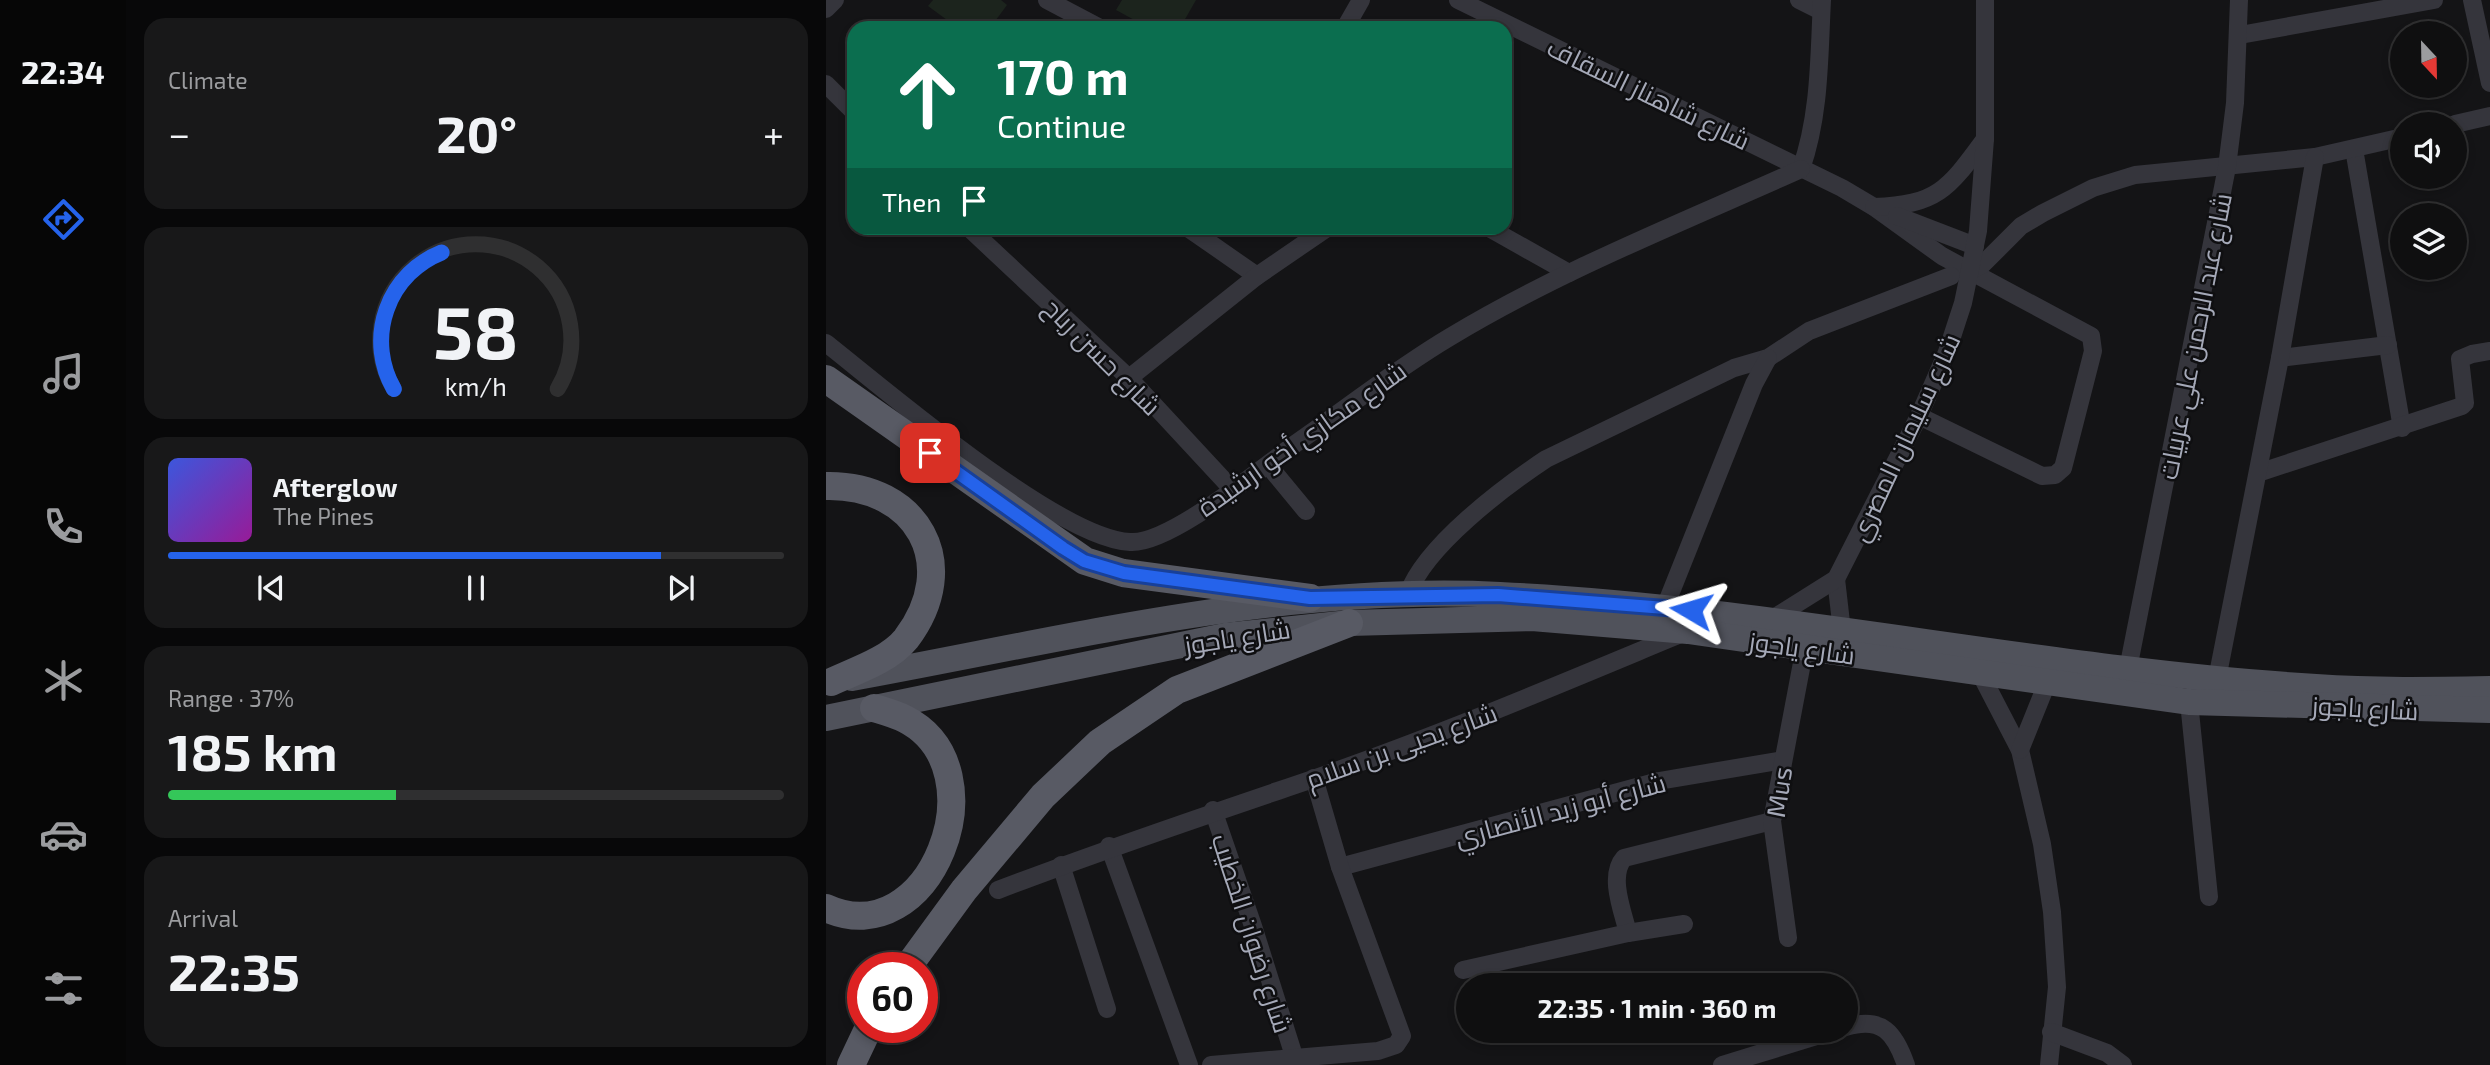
<!DOCTYPE html>
<meta charset="utf-8">
<style>
:root{--surface:#0f0f10;--page:#181819;--text:#f1f3f6;--muted:#9b9c9f;--line:#2f2f30;--accent:#2563eb}
body{margin:0;font-family:"Exo 2",Cairo,sans-serif;background:var(--page);color:var(--text);height:100vh;display:flex;flex-direction:column;font-size:26px;white-space:nowrap}
*{box-sizing:border-box;margin:0}
p{font-size:23px;color:var(--muted)}
.icon{flex:none;width:38px;height:38px;fill:none;stroke:currentColor;stroke-width:2;stroke-linecap:round;stroke-linejoin:round}
.map{position:relative;flex:1;overflow:hidden}
.panel{display:flex;flex-direction:column;gap:18px;padding:18px;background:#080809;width:700px}
.panel>*{flex:none}
.top-card{position:absolute;left:21px;top:21px;width:665px;height:214px;border-radius:21px;box-shadow:0 4px 10px #0003,0 0 0 2px var(--line);background:#0b6e4f;color:#fff;overflow:hidden}
.needle{width:46px;rotate:158deg}
.controls{position:absolute;left:1564px;top:21px;display:grid;gap:14px}
.controls a{display:grid;place-items:center;width:77px;height:77px;border-radius:50%;background:var(--surface);box-shadow:0 4px 10px #0003,0 0 0 2px var(--line);font-size:35px}
.speed{position:absolute;left:21px;top:952px;display:flex;gap:14px;font-size:35px;font-weight:700;text-align:center}
.speed>*{display:grid;place-content:center;width:91px;height:91px;border-radius:50%;background:var(--surface);box-shadow:0 4px 10px #0003,0 0 0 2px var(--line);line-height:1}
.speed .limit{border:10px solid #d22;background:#fff;color:#111}
.pin{position:absolute;display:grid;place-items:center;width:60px;height:60px;color:#fff;margin:-30px;border-radius:14px;box-shadow:0 4px 10px #0006}
.me{position:absolute;width:77px;margin:-38px;rotate:277deg;stroke-linejoin:round;filter:drop-shadow(0 0 5px #0008)}
.turn{display:flex;align-items:center;gap:24px;height:147px;padding:0 35px;font-size:32px}
.turn .icon{width:91px;height:91px;stroke-width:2.5}
.turn b{display:block;font-size:49px;line-height:60px}
.then{display:flex;align-items:center;height:66px;padding:0 35px;background:#0003;gap:14px;font-size:26px}
.big{font-size:52px;font-weight:700;line-height:1.1}
.panel .tile{flex:1;display:flex;flex-direction:column;justify-content:center;gap:10px;min-width:0;padding:0 24px;border-radius:21px;background:var(--page)}
.panel .dial{align-items:center;gap:0}
.dial svg{height:182px;overflow:visible;fill:none;stroke:var(--line);stroke-width:7;stroke-linecap:round;text-anchor:middle}
.dial text{fill:var(--text);stroke:none}
.song{display:flex;align-items:center;gap:21px}
.cover{width:84px;height:84px;border-radius:10px;background:linear-gradient(135deg,hsl(230 70% 55%),hsl(300 70% 35%))}
.played{height:7px;border-radius:4px;background:linear-gradient(90deg,var(--accent) 80%,var(--line) 80%)}
.keys{display:flex;justify-content:space-around;direction:ltr}
.heat{display:flex;justify-content:space-between;align-items:center;font-size:38px;direction:ltr}
.charge{height:10px;border-radius:5px;background:linear-gradient(90deg,#34c759 37%,var(--line) 0)}
.trip{position:absolute;left:630px;top:973px;width:402px;height:70px;border-radius:35px;background:var(--surface);box-shadow:0 4px 10px #0003,0 0 0 2px var(--line);font-weight:700;line-height:70px;text-align:center}
main{display:flex;flex:1;min-height:0}
.menu{display:flex;flex-direction:column;width:126px;justify-content:space-around;align-items:center;background:#060606;color:var(--muted)}
.menu .icon{width:49px;height:49px}
.menu .on{color:var(--accent)}
.menu b{font-size:32px;color:var(--text)}
.map>svg:first-child{display:block}
.green{fill:#1c241d}
.lines{fill:none;stroke-linecap:round;stroke-linejoin:round}
.minor{stroke:#35353c;stroke-width:18}
.primary{stroke:#50525b;stroke-width:26}
.trunk{stroke:#585a64;stroke-width:28}
.route-casing{stroke:#184099;stroke-width:18}
.route{stroke:#2563eb;stroke-width:12}
.labels{text-anchor:middle;dominant-baseline:central;stroke-width:5;stroke-linejoin:round;paint-order:stroke}
.street-label{font-size:26px;fill:#a5a9b8;stroke:#0f0f11}
</style>
<main>
<nav class="menu">
<b>22:34</b>
<svg class="icon on" aria-label="directions" viewBox="0 0 24 24"><path d="M12 3l9 9-9 9-9-9zM9 14v-3h6M13 9l2 2-2 2"/></svg>
<svg class="icon" aria-label="music" viewBox="0 0 24 24"><path d="M9 18V5l10-2v13"/><circle cx="6" cy="18" r="3"/><circle cx="16" cy="16" r="3"/></svg>
<svg class="icon" aria-label="phone" viewBox="0 0 24 24"><path d="M5 4h4l2 5-3 2q2 4 5 5l2-3 5 2v4C11 20 4 13 5 4z"/></svg>
<svg class="icon" aria-label="climate" viewBox="0 0 24 24"><path d="M12 3v18M4 7l16 10M4 17L20 7"/></svg>
<svg class="icon" aria-label="car" viewBox="0 0 24 24"><path d="M5 17H2v-5l4-1 3-4h7l3 4 3 1v5h-3M9 17h6M6 11h13"/><circle cx="7" cy="17" r="2"/><circle cx="17" cy="17" r="2"/></svg>
<svg class="icon" aria-label="filters" viewBox="0 0 24 24"><path d="M4 7h16M4 17h16"/><circle cx="9" cy="7" r="2"/><circle cx="15" cy="17" r="2"/></svg>
</nav>
<section class="panel">
<div class="tile"><p>Climate</p>
<div class="heat"><a>−</a><b class="big">20°</b><a>+</a></div>
</div>
<div class="tile dial"><svg viewBox="0 0 100 80">
<path d="M14 69A42 42 0 1 1 86 69"/>
<path d="M14 69A42 42 0 0 1 35 9" stroke="#2563eb"/>
<text x="50" y="56" font-size="32" font-weight="700">58</text>
<text x="50" y="72" font-size="11">km/h</text>
</svg></div>
<div class="tile">
<div class="song"><i class="cover"></i><div><b>Afterglow</b><p>The Pines</p></div></div>
<div class="played"></div>
<div class="keys"><svg class="icon" aria-label="previous" viewBox="0 0 24 24"><path d="M18 5L8 12l10 7zM5 5v14"/></svg><svg class="icon" aria-label="pause" viewBox="0 0 24 24"><path d="M8 5v14M16 5v14"/></svg><svg class="icon" aria-label="next" viewBox="0 0 24 24"><path d="M6 5l10 7-10 7zM19 5v14"/></svg></div>
</div>
<div class="tile"><p>Range · 37%</p><b class="big">185 km</b><div class="charge"></div></div>
<div class="tile"><p>Arrival</p><b class="big">22:35</b></div>
</section>
<div class="map">
<svg width="1664" height="1065" viewBox="0 0 1664 1065">
<rect width="100%" height="100%" fill="#141416"/>
<g class="green">
<polygon points="107,0 175,0 181,5 164,28 132,28 102,6"/>
<polygon points="296,0 370,0 354,28 323,28 290,10"/>
</g>
<g class="lines">
<g class="minor">
<polyline points="221,0 274,28"/>
<polyline points="632,0 1016,188 1048,207 1116,256 1265,336 1267,351 1237,468 1229,475 1216,476 1093,416"/>
<polyline points="973,0 995,11"/>
<polyline points="1646,0 1664,83"/>
<polyline points="0,9 9,0"/>
<polyline points="519,28 535,0"/>
<polyline points="1414,35 1608,0"/>
<polyline points="0,84 28,112"/>
<polyline points="1629,124 1664,116"/>
<polyline points="1528,149 1576,428"/>
<path d="M 975,169 C 994,115 993,58 996,0"/>
<path d="M 1048,207 C 1112,205 1123,188 1159,139"/>
<polyline points="1071,216 1149,246"/>
<polyline points="143,228 303,378 406,489"/>
<polyline points="362,228 431,276"/>
<polyline points="663,228 743,273"/>
<polyline points="1144,271 1156,265 1195,226 1217,213 1267,188 1309,175 1489,157 1577,137"/>
<path d="M 0,343 C 61,391 233,539 304,542 C 343,545 434,469 469,444 C 521,408 570,369 624,337 C 735,270 857,222 975,169"/>
<polyline points="1454,358 1562,345"/>
<polyline points="303,378 431,276 501,228"/>
<polyline points="442,465 480,511"/>
<polyline points="1432,473 1636,406 1639,403 1634,359 1646,354 1664,351"/>
<polyline points="1010,579 1016,631"/>
<path d="M 582,594 C 599,546 678,487 720,459 L 908,368 L 942,358 L 983,331 L 1125,276"/>
<polyline points="839,607 928,384 942,358"/>
<polyline points="943,621 1010,579 1093,416 1121,352 1137,303 1152,231 1159,139 1159,0"/>
<polyline points="1302,669 1401,167 1409,103 1413,0"/>
<polyline points="1153,671 1194,750 1216,844 1226,912 1231,987 1223,1065"/>
<polyline points="1391,679 1454,358 1489,157"/>
<polyline points="1363,702 1383,897"/>
<polyline points="1194,750 1221,683"/>
<polyline points="387,810 427,926 468,1056"/>
<polyline points="283,846 363,1065"/>
<polyline points="235,865 281,1009"/>
<polyline points="514,867 833,781 957,760"/>
<path d="M 172,890 C 276,850 381,815 487,779 C 612,736 734,684 857,633"/>
<path d="M 802,933 C 797,912 782,876 798,858 L 946,821"/>
<polyline points="962,938 946,821 979,647"/>
<polyline points="637,970 802,933 858,924"/>
<path d="M 1020,1027 C 1056,1016 1069,1033 1080,1065"/>
<polyline points="1225,1032 1281,1053 1297,1065"/>
<polyline points="385,1065 552,1051 570,1045 576,1036 514,867 488,778"/>
<polyline points="896,1065 1007,1031"/>
</g>
<g class="primary">
<path d="M 26,678 C 240,639 456,584 674,595 C 948,608 1217,670 1490,687 C 1548,691 1606,690 1664,689"/>
<polyline points="0,718 399,636 523,623 706,618 862,631 1363,702 1664,710"/>
</g>
<g class="trunk">
<polyline points="0,379 259,561 297,573 484,598"/>
<path d="M 0,486 C 91,484 137,564 80,639 C 63,660 29,671 5,682"/>
<path d="M 0,908 C 104,956 177,769 79,719 C 69,714 58,711 48,708"/>
<polyline points="81,968 138,890 217,796 274,742 351,690 523,623"/>
<polyline points="25,1065 43,1027"/>
</g>
</g>
<g class="lines">
<defs>
<polyline id="route" points="104,453 237,548 258,561 298,573 484,598 672,595 865,610"/>
</defs>
<use href="#route" class="route-casing"/>
<use href="#route" class="route"/>
</g>
<g class="labels">
<g class="street-label">
<text transform="translate(823 93) rotate(26)">شارع شاهناز السقاف</text>
<text transform="translate(1368 336) rotate(-79)">شارع عبد الرحمن علي عربيات</text>
<text transform="translate(277 356) rotate(45)">شارع حسن رباح</text>
<text transform="translate(1078 437) rotate(-65)">شارع سليمان المصري</text>
<text transform="translate(475 438) rotate(-35)">شارع مكازي أخو ارشيدة</text>
<text transform="translate(411 636) rotate(-9)">شارع ياجوز</text>
<text transform="translate(976 647) rotate(8)">شارع ياجوز</text>
<text transform="translate(1539 707) rotate(3)">شارع ياجوز</text>
<text transform="translate(575 745) rotate(-20)">شارع يحيى بن سلام</text>
<text transform="translate(952 792) rotate(-81)">Mus</text>
<text transform="translate(734 809) rotate(-15)">شارع أبو زيد الأنصاري</text>
<text transform="translate(427 933) rotate(72)">شارع رضوان الخطيب</text>
</g>
</g>
</svg>
<div class="controls">
<a><svg class="needle" viewBox="-14 -14 28 28"><path d="M0-13l5 13h-10z" fill="#e53935"/><path d="M0 13l5-13h-10z" fill="#9b9c9f"/></svg></a>
<a><svg class="icon" aria-label="sound" viewBox="0 0 24 24"><path d="M4 9h4l5-4v14l-5-4H4zM17 9q2 3 0 6"/></svg></a>
<a><svg class="icon" aria-label="layers" viewBox="0 0 24 24"><path d="M12 4l9 5-9 5-9-5zM3 14l9 5 9-5"/></svg></a>
</div>
<div class="speed"><div class="limit">60</div></div>
<div class="pin" style="left:104px;top:453px;background:#d93025"><svg class="icon" aria-label="arrive" viewBox="0 0 24 24"><path d="M6 21V4h12l-3 4 3 4H6"/></svg></div>
<svg class="me" style="left:865px;top:610px" viewBox="-20 -20 40 40"><path d="M0-17L14 15 0 8-14 15z" fill="#2563eb" stroke="#fff" stroke-width="4"/></svg>
<div class="trip">22:35 · 1 min · 360 m</div>
<div class="top-card">
<div class="turn"><svg class="icon" aria-label="ahead" viewBox="0 0 24 24"><path d="M12 20V5M6 11l6-6 6 6"/></svg><div><b>170 m</b>Continue</div></div>
<div class="then">Then<svg class="icon" aria-label="arrive" viewBox="0 0 24 24"><path d="M6 21V4h12l-3 4 3 4H6"/></svg></div>
</div>
</div>
</main>
